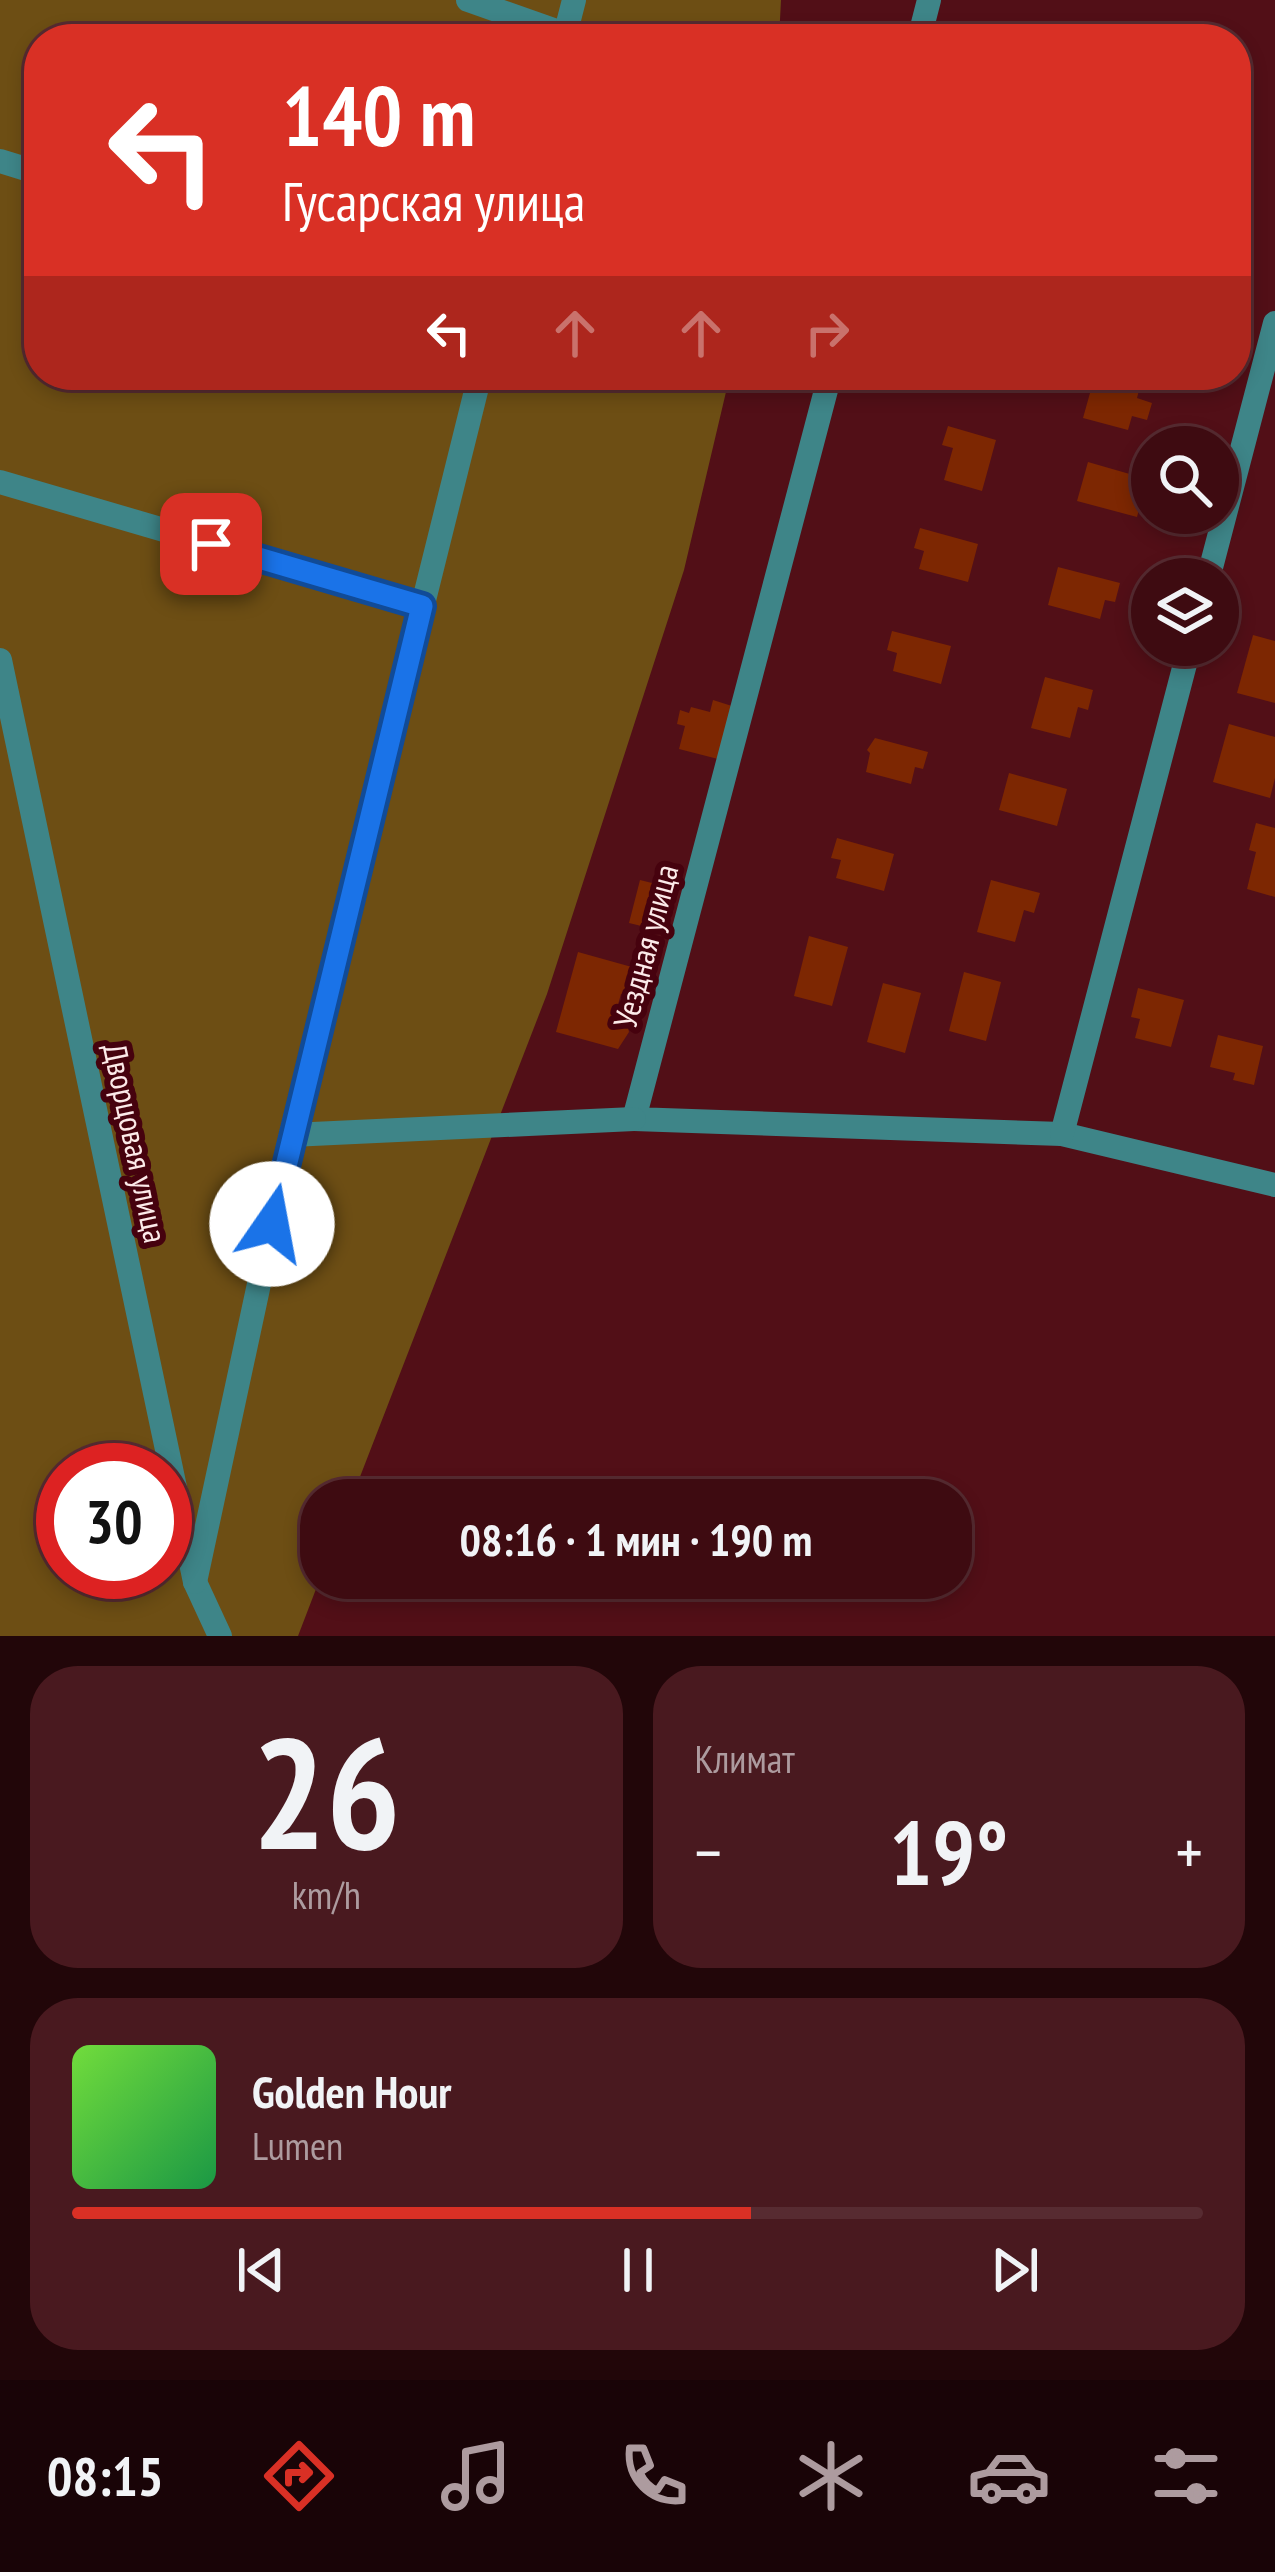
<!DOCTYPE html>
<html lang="ru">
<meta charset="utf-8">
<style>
:root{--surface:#3e0b11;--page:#49191f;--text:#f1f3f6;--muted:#ad9b9f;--line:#572b31;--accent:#d93025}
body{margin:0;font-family:"PT Sans Narrow",sans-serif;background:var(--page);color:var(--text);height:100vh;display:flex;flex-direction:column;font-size:45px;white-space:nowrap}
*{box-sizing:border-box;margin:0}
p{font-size:39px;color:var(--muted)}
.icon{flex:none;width:66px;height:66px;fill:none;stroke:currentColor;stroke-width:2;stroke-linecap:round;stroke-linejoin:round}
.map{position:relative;height:1636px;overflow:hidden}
.drawer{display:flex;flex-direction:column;gap:30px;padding:30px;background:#220609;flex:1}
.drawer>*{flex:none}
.top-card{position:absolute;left:24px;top:24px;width:1227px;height:366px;border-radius:48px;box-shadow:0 6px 18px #0003,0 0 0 3px var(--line);background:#d93025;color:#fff;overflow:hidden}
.controls{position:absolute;left:1131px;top:426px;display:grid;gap:24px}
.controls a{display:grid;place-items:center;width:108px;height:108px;border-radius:50%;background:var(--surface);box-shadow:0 6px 18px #0003,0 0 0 3px var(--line);font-size:60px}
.speed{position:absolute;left:36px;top:1443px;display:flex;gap:24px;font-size:60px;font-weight:700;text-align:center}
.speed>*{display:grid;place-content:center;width:156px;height:156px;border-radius:50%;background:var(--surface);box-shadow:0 6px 18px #0003,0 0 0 3px var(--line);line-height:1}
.speed .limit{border:18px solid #d22;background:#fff;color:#111}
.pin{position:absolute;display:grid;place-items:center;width:102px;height:102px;color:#fff;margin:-51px;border-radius:24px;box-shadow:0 6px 18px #0006}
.me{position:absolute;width:132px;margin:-66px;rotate:12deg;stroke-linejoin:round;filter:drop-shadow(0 0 9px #0008)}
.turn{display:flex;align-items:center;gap:42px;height:252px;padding:0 60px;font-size:54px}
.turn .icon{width:156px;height:156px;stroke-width:2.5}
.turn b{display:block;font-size:84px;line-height:102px}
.lanes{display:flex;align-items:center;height:114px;padding:0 60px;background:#0003;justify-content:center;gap:60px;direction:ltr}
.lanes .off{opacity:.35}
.big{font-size:90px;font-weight:700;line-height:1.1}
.drawer .tile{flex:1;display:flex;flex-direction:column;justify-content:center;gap:18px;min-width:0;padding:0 42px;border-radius:48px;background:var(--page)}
.drawer .dial{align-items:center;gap:0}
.dial b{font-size:156px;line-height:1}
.song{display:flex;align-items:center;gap:36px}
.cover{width:144px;height:144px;border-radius:18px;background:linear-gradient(135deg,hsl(100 70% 55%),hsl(140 70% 35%))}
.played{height:12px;border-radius:6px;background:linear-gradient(90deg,var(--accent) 60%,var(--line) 60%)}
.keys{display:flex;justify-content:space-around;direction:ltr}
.heat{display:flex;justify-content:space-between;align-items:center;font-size:66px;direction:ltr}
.drawer .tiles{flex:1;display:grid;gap:30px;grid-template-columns:1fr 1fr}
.tile:last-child{grid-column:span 2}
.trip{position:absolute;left:300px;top:1479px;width:672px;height:120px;border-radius:48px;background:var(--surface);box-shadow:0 6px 18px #0003,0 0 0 3px var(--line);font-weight:700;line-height:120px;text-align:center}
.tab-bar{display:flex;height:192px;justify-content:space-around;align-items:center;background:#190407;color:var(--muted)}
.tab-bar .icon{width:84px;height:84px}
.tab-bar .active{color:var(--accent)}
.tab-bar b{font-size:54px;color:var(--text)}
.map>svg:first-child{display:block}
.green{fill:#6d4e14;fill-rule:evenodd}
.building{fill:#7d2702}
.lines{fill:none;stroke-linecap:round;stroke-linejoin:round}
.minor{stroke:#3e8588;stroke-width:24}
.route-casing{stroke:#114b97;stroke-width:30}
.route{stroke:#1a73e8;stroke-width:21}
.labels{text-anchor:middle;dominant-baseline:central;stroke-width:12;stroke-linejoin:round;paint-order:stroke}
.street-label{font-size:33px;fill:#fceae9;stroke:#46020e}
</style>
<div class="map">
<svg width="1275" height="1636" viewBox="0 0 1275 1636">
<rect width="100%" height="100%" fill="#520f17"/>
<path class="green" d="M 0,0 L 781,0 L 779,39 L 39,39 L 39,375 L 730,375 L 684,570 L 547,994 L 351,1500 L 321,1500 L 321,1576 L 298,1636 L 0,1636 ZM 63,1470 L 165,1470 L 165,1572 L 63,1572 Z"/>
<g class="building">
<polygon points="1095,375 1143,375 1137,398 1152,403 1147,420 1132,416 1128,430 1083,418"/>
<polygon points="948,426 996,440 982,491 944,480 953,448 942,445"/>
<polygon points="1088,462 1147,479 1137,517 1077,501"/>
<polygon points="920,528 978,544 968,582 919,569 924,551 914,548"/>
<polygon points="1058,567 1120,583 1115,602 1105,600 1100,619 1048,605"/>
<polygon points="892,631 951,646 941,684 893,671 897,653 887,650"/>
<polygon points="1253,635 1275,641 1275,703 1237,693"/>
<polygon points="1045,677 1093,690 1088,710 1078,707 1070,738 1031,728"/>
<polygon points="713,700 732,706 718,759 679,749 685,726 677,724 680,710 689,713 691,707 710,712"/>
<polygon points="1229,724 1275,737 1275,778 1270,798 1213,782"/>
<polygon points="875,738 928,752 923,769 915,767 911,784 866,772 870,753 867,750"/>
<polygon points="1009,773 1067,789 1057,826 999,810"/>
<polygon points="1256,823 1275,828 1275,897 1247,889 1256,852 1249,850"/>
<polygon points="837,838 894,854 884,891 836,878 841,860 831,858"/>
<polygon points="660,870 677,875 666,932 629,923 640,880 656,884"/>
<polygon points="991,880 1040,893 1034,913 1024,910 1015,942 977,932"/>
<polygon points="809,936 848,947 832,1006 794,996"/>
<polygon points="578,952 639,969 641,988 632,996 621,994 615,1015 626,1018 629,1032 618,1049 556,1032"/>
<polygon points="964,972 1001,982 986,1041 949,1031"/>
<polygon points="883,983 921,993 905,1053 867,1042"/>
<polygon points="1138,988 1184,1000 1171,1047 1135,1038 1140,1019 1131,1017"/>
<polygon points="1218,1035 1263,1046 1254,1085 1233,1080 1235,1073 1210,1067"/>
</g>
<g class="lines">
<g class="minor">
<polyline points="468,0 565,34"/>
<polyline points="564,39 574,0"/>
<polyline points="919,39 929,0"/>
<polyline points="0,161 39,173"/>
<polyline points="830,375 634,1119 1062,1134 1275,1185"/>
<polyline points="0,482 423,606"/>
<polyline points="1208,579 1275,323"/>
<polyline points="0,660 195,1582 220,1636"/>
<polyline points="1062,1134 1190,645"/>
<polyline points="291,1135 634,1119"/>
<polyline points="195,1582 291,1135 480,375"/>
</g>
</g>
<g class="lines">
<defs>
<polyline id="route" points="211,544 422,606 272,1224"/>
</defs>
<use href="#route" class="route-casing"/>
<use href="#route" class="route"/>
</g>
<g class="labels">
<g class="street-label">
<text transform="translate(645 946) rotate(-75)">Уездная улица</text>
<text transform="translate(136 1143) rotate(78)">Дворцовая улица</text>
</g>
</g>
</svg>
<div class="controls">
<a><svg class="icon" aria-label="search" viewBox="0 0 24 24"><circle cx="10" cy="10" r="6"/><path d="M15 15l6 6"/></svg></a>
<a><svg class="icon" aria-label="layers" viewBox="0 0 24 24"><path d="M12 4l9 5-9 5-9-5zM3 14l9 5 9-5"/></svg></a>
</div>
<div class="speed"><div class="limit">30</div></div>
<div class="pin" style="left:211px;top:544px;background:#d93025"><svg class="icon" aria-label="arrive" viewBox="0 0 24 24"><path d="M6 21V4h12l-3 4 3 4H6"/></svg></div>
<svg class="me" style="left:272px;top:1224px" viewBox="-20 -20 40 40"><circle r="19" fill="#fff"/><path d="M0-13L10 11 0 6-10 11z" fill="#1a73e8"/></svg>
<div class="trip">08:16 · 1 мин · 190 m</div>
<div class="top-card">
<div class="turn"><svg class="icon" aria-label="left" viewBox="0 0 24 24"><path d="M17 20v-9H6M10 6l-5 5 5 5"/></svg><div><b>140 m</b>Гусарская улица</div></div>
<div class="lanes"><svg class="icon" aria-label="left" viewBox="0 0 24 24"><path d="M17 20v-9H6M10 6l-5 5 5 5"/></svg><svg class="icon off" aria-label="ahead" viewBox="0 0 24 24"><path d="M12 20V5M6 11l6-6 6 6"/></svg><svg class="icon off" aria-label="ahead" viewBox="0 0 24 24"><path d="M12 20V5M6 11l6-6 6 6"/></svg><svg class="icon off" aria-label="right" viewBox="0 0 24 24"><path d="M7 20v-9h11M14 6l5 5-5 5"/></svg></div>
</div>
</div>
<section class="drawer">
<div class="tiles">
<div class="tile dial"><b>26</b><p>km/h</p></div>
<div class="tile"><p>Климат</p>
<div class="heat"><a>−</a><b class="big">19°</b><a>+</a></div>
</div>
<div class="tile">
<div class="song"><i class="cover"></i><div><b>Golden Hour</b><p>Lumen</p></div></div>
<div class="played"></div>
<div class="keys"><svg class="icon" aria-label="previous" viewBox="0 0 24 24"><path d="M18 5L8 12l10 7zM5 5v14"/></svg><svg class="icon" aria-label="pause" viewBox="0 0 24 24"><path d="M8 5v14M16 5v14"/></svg><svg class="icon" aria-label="next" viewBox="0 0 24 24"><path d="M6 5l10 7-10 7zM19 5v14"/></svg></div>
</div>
</div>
</section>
<nav class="tab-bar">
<b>08:15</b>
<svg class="icon active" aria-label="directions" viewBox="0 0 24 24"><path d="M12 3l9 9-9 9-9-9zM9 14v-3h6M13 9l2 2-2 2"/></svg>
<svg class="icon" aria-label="music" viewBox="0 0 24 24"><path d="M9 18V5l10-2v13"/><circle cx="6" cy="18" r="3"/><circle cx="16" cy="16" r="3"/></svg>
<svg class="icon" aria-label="phone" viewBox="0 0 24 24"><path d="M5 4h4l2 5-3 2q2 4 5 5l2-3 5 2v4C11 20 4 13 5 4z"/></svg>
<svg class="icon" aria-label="climate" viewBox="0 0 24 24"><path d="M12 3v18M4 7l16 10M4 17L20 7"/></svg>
<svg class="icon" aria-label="car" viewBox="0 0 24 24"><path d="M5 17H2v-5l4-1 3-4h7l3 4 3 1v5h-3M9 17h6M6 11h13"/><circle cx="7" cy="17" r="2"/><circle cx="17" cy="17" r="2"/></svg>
<svg class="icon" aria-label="filters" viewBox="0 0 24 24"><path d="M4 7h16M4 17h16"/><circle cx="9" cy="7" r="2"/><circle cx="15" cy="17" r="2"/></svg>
</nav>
